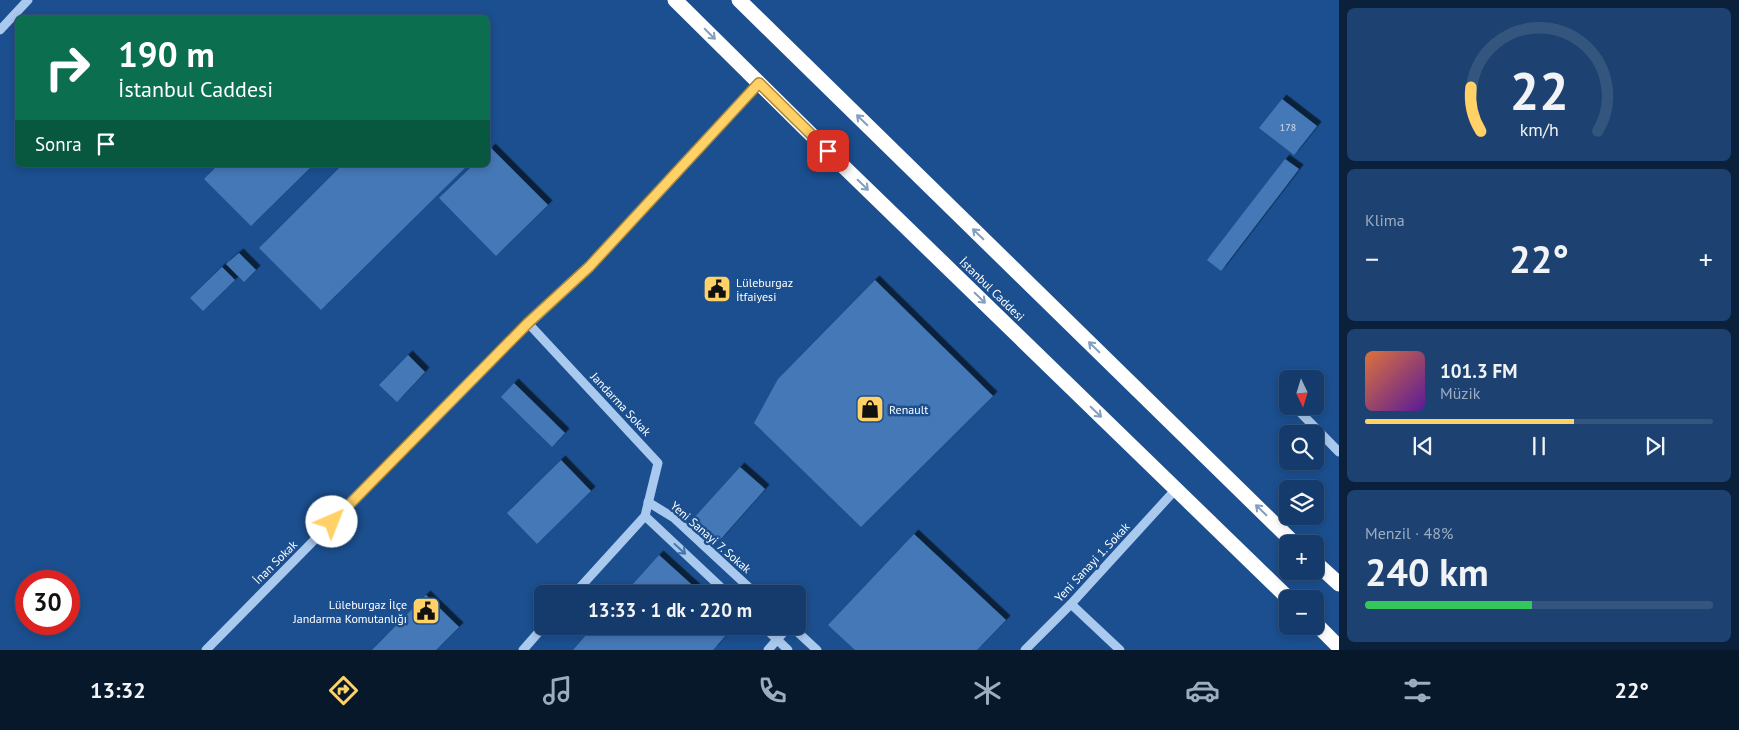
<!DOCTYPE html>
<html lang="tr">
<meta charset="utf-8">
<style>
:root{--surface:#143b6b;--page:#1d4271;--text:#f1f3f6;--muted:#9dadc1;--line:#33557e;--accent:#ffd166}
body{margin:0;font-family:"PT Sans",sans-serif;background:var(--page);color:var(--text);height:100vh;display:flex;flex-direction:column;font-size:19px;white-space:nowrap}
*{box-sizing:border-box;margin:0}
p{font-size:16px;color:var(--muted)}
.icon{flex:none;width:28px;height:28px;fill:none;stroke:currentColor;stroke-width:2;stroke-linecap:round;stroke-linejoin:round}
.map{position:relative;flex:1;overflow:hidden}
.sheet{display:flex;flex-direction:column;gap:8px;padding:8px;background:#0b203b;width:400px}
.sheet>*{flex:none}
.hud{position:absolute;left:15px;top:15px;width:475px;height:152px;border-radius:8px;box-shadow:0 2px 8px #0003,0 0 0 1px var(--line);background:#0b6e4f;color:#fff;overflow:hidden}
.needle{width:32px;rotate:176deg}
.fabs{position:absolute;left:1279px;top:370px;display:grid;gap:10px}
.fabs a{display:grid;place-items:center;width:45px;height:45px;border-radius:8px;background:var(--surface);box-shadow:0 2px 8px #0003,0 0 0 1px var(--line);font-size:25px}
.speed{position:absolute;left:15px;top:570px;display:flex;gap:10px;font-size:25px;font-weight:700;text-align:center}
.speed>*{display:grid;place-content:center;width:65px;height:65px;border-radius:50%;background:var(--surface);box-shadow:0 2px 8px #0003,0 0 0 1px var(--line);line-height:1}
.speed .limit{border:8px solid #d22;background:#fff;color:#111}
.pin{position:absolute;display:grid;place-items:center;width:42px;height:42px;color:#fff;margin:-21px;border-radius:10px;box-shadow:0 2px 8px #0006}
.me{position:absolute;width:55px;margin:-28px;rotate:44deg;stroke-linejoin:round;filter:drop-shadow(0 0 4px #0008)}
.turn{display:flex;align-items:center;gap:18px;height:105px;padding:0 20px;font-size:22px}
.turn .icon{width:65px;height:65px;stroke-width:2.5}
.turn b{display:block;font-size:35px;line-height:42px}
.then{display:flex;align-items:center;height:48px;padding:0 20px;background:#0003;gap:10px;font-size:19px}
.big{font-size:38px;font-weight:700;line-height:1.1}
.sheet .card{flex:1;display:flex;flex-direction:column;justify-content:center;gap:8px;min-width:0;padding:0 18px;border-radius:8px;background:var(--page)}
.sheet .dial{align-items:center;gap:0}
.dial svg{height:130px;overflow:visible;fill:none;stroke:var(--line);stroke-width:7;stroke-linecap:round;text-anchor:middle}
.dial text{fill:var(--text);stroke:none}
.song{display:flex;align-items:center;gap:15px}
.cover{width:60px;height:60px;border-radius:8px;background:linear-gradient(135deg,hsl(20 70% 55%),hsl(270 70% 35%))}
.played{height:5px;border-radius:2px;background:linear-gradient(90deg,var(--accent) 60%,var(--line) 60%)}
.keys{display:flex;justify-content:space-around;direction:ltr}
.heat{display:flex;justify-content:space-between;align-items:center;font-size:28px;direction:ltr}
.charge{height:8px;border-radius:4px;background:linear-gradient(90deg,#34c759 48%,var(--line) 0)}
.trip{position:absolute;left:534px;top:585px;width:272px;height:50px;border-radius:8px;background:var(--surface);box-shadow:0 2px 8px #0003,0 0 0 1px var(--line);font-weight:700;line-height:50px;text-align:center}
.dock{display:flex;height:80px;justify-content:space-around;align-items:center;background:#08182b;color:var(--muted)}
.dock .icon{width:35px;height:35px}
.dock .selected{color:var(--accent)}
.dock b{font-size:22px;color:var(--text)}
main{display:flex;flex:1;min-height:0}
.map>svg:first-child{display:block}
.building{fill:#4478b7;filter:url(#shadow)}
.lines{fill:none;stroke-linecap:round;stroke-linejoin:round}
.minor{stroke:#a9c9ee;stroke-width:9}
.highway{stroke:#fff;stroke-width:15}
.oneway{stroke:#829ec1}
.oneway2{stroke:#4674ac}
.route-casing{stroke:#a68842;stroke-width:12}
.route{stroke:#ffd166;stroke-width:9}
.labels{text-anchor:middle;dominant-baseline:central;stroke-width:5;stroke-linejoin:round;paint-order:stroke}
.number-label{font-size:10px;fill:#d0dded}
.poi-label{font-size:12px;fill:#fff;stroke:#1b4f8f;text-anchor:start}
.street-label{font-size:12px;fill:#fff;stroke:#1b4f8f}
</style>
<main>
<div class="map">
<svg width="1339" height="650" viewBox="0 0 1339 650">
<defs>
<filter id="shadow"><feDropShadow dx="4.5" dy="-4.5" stdDeviation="0" flood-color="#0009"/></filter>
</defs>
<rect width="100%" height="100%" fill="#1b4f8f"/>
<g class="building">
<polygon points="1282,99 1317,126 1294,155 1259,128"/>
<polygon points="491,148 548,205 496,256 439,198 473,165 488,165 488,151"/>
<polygon points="1285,159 1299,169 1221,271 1207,260"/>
<polygon points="218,165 313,165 251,226 204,179"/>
<polygon points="342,165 468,165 321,310 259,248"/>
<polygon points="239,253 256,270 244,282 226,264"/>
<polygon points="222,267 235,280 203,311 190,298"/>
<polygon points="875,280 993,396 861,527 754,423 778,379"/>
<polygon points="408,355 425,372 397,402 379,385"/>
<polygon points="514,383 565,433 552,447 501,397"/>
<polygon points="561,460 591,491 537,544 507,513"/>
<polygon points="740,467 765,489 719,541 693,519"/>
<polygon points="914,534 1006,620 977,650 855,650 828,625"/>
<polygon points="659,555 702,594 624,594"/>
<polygon points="426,595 459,627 436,650 372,650"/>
<polygon points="594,626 734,626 713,650 573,650"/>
</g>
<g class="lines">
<g class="minor">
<polyline points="0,30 28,0"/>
<polyline points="528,323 658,463 645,516 574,594"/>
<polyline points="1283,396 1288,400"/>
<polyline points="1294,406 1339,452"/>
<polyline points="648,502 674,518 756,594"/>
<polyline points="645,516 728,594"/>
<polyline points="1071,604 1120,650"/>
<polyline points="763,626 788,650"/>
<polyline points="791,626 817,650"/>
<polyline points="206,650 528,323 589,267 759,83"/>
<polyline points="523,650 544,626"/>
<polyline points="768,650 789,626"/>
<polyline points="1025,650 1071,604 1176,489"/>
</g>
<g class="highway">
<polyline points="675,0 842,165 1289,599"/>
<polyline points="739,0 1295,544"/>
<polyline points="1315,562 1339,584"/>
<polyline points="1315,623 1339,647"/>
</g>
</g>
<defs><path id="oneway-shaft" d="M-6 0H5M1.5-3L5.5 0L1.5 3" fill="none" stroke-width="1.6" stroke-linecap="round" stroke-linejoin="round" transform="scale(1.25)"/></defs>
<g class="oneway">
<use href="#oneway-shaft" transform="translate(710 34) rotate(45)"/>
<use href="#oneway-shaft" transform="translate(862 120) rotate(-136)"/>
<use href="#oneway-shaft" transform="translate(863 185) rotate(44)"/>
<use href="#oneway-shaft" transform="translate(978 234) rotate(-136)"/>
<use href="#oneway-shaft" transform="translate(980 298) rotate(44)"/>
<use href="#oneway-shaft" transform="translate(1094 347) rotate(-136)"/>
<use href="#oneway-shaft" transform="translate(1096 412) rotate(44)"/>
<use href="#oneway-shaft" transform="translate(1261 510) rotate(-136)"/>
</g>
<use class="oneway2" href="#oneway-shaft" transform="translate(680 549) rotate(43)"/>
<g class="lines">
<defs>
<polyline id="route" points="332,522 528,323 589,267 759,83 828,151"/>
</defs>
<use href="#route" class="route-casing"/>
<use href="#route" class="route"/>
</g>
<defs>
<symbol id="civic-square" viewBox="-11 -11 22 22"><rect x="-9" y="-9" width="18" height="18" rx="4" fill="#ffd166" stroke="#1b4f8f"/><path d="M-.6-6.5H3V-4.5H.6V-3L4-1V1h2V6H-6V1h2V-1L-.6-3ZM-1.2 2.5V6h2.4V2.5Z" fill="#111"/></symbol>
<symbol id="shop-square" viewBox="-11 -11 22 22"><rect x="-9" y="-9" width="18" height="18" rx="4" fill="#ffd166" stroke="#1b4f8f"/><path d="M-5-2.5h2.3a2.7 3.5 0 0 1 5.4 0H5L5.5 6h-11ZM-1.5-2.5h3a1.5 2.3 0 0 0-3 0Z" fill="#111"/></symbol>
</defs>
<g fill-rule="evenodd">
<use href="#civic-square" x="701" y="273" width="32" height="32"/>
<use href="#shop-square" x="854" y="393" width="32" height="32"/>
<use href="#civic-square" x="410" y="595" width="32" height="32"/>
</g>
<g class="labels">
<g class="number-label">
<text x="1288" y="127">178</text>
</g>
<g class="poi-label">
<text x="736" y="282">Lüleburgaz<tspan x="736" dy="14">İtfaiyesi</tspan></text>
<text x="889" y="409">Renault</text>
<text x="407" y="604" text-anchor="end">Lüleburgaz İlçe<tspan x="407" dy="14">Jandarma Komutanlığı</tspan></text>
</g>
<g class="street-label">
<text transform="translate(992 289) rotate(44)">İstanbul Caddesi</text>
<text transform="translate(621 404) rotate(47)">Jandarma Sokak</text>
<text transform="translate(711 537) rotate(41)">Yeni Sanayi 7. Sokak</text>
<text transform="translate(275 562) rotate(-45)">İnan Sokak</text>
<text transform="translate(1092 562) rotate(-47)">Yeni Sanayi 1. Sokak</text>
</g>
</g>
</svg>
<div class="fabs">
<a><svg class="needle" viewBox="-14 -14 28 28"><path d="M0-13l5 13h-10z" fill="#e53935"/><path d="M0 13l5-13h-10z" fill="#9dadc1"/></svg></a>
<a><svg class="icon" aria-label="search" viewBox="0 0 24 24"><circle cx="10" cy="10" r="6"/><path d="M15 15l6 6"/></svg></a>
<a><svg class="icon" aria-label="layers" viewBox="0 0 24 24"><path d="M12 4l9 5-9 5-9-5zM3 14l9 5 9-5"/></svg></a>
<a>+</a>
<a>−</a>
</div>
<div class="speed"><div class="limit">30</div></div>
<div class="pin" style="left:828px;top:151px;background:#d93025"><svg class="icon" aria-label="arrive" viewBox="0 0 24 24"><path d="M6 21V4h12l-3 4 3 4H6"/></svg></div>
<svg class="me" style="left:332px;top:522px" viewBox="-20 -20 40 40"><circle r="19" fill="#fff"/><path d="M0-13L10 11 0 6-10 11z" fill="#ffd166"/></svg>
<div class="trip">13:33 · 1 dk · 220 m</div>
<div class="hud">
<div class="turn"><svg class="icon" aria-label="right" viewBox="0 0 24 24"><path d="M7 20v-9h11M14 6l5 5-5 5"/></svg><div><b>190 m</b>İstanbul Caddesi</div></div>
<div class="then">Sonra<svg class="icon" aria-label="arrive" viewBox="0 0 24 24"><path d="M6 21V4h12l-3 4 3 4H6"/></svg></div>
</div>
</div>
<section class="sheet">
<div class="card dial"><svg viewBox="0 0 100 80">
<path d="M14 69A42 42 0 1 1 86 69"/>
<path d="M14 69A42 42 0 0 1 8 42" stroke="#ffd166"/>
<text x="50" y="56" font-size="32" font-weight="700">22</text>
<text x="50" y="72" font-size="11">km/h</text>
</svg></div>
<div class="card"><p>Klima</p>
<div class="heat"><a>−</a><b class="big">22°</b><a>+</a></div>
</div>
<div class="card">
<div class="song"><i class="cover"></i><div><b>101.3 FM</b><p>Müzik</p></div></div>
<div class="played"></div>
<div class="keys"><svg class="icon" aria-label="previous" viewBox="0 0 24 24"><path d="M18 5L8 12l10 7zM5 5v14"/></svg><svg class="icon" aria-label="pause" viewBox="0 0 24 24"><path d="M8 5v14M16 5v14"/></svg><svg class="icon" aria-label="next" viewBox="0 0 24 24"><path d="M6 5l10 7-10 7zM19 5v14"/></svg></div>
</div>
<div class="card"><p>Menzil · 48%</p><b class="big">240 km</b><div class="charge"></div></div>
</section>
</main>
<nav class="dock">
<b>13:32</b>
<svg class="icon selected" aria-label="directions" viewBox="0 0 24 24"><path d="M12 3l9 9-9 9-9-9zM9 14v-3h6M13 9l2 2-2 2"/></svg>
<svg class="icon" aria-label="music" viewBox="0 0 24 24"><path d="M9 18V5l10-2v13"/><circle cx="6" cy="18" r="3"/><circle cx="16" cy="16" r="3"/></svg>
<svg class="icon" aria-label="phone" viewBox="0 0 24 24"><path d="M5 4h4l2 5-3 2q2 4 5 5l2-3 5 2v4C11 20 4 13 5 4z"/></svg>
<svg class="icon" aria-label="climate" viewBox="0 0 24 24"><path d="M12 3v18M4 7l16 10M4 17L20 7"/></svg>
<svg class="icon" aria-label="car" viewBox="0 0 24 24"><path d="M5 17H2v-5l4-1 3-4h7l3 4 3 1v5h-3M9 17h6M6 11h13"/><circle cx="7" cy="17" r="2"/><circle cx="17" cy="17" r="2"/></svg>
<svg class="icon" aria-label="filters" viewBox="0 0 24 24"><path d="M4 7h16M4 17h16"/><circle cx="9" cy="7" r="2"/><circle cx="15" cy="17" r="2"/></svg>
<b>22°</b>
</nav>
